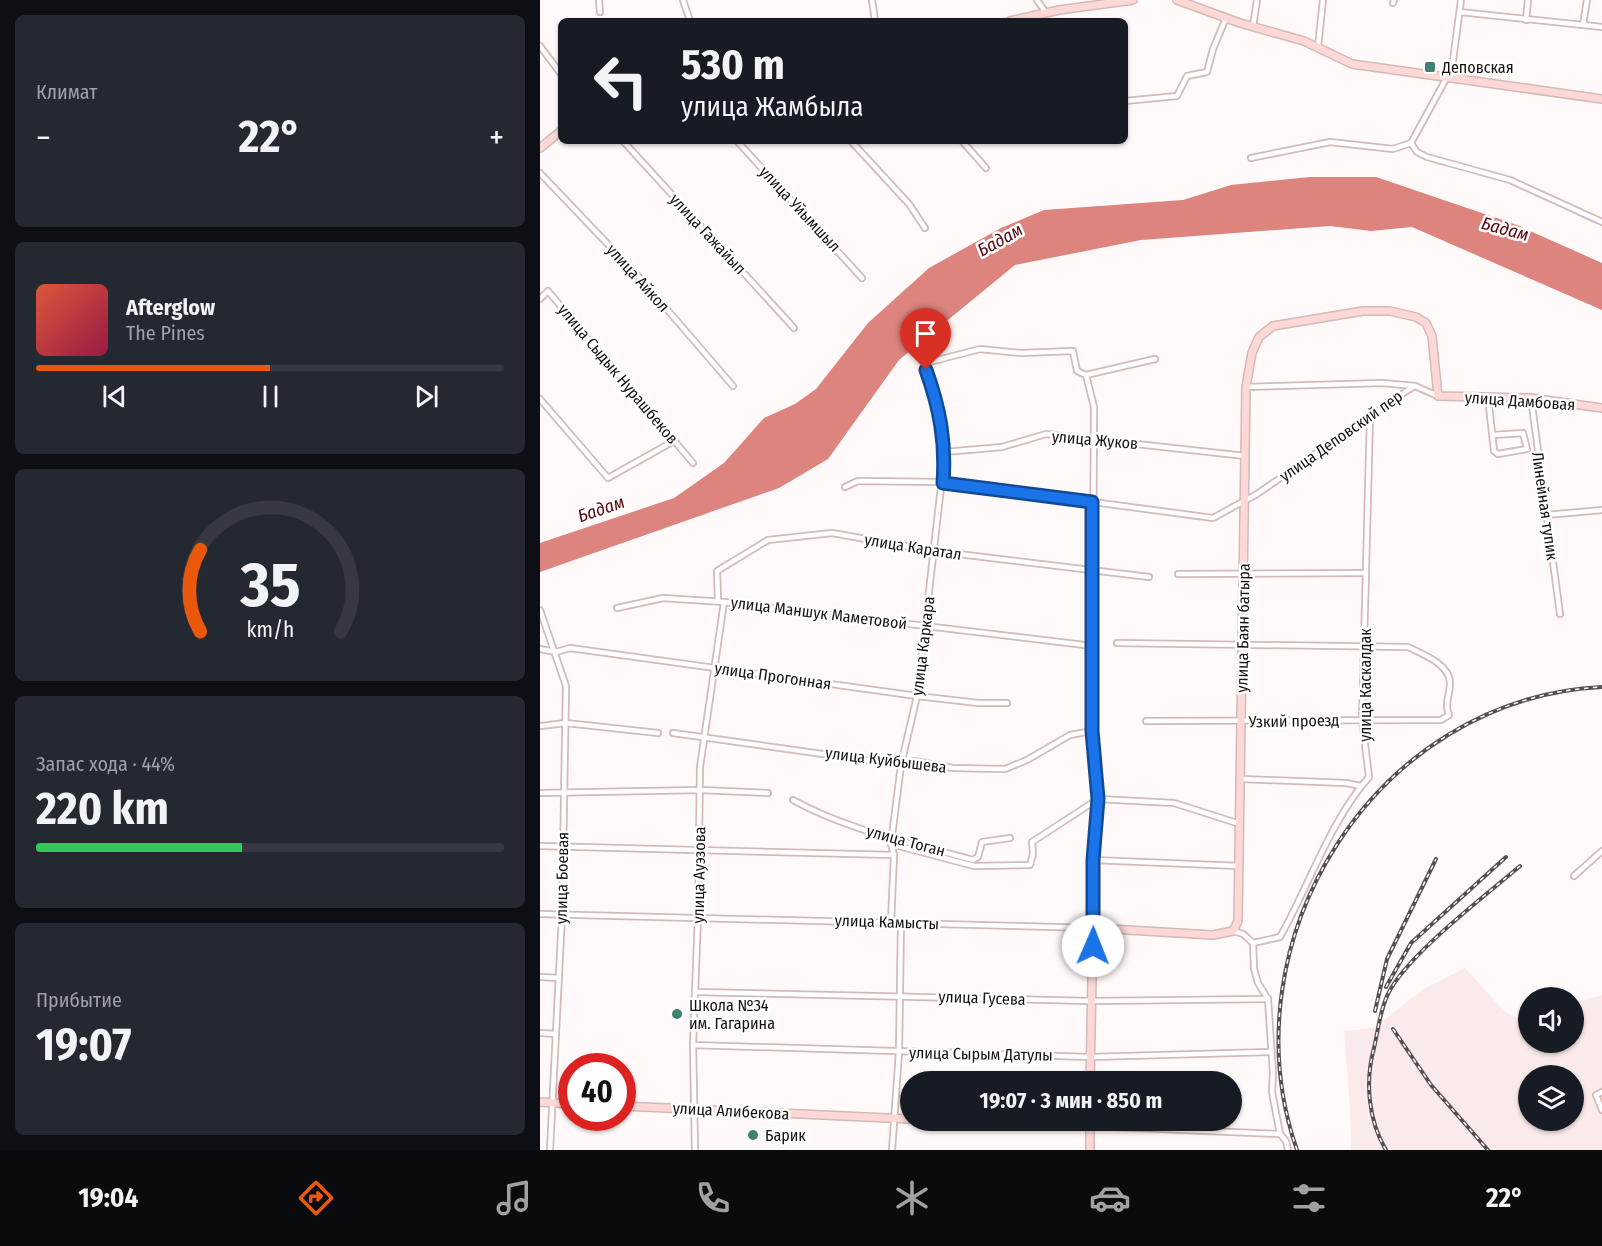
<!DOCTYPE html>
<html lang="ru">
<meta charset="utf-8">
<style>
:root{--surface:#171b24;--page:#242831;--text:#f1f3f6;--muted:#9ea1a6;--line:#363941;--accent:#ea580c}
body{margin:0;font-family:"Fira Sans Condensed",sans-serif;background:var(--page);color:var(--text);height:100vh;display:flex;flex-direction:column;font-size:22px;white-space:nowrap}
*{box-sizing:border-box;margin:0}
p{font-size:20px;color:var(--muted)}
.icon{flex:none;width:33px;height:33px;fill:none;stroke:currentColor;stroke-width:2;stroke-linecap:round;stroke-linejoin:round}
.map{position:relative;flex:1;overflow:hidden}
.drawer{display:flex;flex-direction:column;gap:15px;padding:15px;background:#0d0f14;width:540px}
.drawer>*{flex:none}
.guide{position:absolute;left:18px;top:18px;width:570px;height:126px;border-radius:9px;box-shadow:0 2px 4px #0004;background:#171b24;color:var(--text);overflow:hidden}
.buttons{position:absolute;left:978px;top:987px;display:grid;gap:12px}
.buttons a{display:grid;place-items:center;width:66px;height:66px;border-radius:50%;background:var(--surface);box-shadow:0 2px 4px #0004;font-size:30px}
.speed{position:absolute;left:18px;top:1053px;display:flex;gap:12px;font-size:30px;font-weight:700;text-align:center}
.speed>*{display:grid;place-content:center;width:78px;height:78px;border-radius:50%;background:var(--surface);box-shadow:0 2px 4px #0004;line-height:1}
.speed .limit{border:9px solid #d22;background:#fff;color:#111}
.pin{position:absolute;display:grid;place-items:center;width:51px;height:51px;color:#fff;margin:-62px -26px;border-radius:50% 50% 50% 0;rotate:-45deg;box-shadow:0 0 6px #0007}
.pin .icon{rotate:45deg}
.me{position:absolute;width:66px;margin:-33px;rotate:1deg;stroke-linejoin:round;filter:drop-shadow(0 0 4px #0008)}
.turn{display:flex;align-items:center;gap:21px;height:126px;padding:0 24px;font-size:27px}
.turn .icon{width:78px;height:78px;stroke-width:2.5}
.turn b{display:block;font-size:42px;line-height:51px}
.big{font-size:45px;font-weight:700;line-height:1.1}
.drawer .widget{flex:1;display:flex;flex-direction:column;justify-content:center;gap:9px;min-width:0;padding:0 21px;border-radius:9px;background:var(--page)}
.drawer .dial{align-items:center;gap:0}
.dial svg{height:156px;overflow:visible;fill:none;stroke:var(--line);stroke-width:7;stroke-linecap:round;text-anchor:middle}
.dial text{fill:var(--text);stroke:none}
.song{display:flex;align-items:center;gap:18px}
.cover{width:72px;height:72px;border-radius:9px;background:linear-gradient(135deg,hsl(10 70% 55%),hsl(340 70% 35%))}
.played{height:6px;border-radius:3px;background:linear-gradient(90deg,var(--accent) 50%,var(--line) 50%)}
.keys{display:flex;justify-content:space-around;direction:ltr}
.heat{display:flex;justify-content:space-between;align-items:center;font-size:33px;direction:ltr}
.charge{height:9px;border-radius:4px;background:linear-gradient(90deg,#34c759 44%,var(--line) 0)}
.trip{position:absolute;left:360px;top:1071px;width:342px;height:60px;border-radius:30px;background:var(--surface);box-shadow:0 2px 4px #0004;font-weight:700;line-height:60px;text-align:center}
.tab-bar{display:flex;height:96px;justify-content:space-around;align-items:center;background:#090b0e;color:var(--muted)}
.tab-bar .icon{width:42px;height:42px}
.tab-bar .on{color:var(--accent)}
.tab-bar b{font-size:27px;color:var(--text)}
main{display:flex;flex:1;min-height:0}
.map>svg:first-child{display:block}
.built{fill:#faebea;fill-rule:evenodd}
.water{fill:#dd847e}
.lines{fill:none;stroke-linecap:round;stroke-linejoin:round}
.street-casing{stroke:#d3bab7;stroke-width:8}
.secondary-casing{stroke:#d3bab7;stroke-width:10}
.street{stroke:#fff;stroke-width:4.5}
.secondary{stroke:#fdd8d6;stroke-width:7}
.rail-casing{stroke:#554e4d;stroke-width:4}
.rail{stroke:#fff;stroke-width:1.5;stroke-dasharray:4.5;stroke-linecap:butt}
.route-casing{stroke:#114b97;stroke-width:15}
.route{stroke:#1a73e8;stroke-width:10}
.poi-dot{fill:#418170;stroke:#fff;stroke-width:2}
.labels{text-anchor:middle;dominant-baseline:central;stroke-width:5;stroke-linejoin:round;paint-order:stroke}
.poi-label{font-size:16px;fill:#18100f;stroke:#fff;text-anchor:start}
.street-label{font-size:16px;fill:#18100f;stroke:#fff}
.water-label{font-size:18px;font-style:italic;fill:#58050d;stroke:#fff}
</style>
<main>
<section class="drawer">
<div class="widget"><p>Климат</p>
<div class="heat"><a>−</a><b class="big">22°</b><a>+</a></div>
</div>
<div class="widget">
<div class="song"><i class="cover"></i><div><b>Afterglow</b><p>The Pines</p></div></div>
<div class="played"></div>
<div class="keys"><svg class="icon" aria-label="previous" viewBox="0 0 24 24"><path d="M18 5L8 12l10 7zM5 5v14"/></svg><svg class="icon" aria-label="pause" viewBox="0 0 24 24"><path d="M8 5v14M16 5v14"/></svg><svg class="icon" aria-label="next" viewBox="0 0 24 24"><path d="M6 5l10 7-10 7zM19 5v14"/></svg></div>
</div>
<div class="widget dial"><svg viewBox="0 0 100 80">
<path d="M14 69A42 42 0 1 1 86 69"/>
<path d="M14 69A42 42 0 0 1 14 27" stroke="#ea580c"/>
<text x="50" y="56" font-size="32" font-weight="700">35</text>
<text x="50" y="72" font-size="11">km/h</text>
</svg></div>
<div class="widget"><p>Запас хода · 44%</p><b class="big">220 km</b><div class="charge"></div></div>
<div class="widget"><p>Прибытие</p><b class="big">19:07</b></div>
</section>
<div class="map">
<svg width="1062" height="1150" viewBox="0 0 1062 1150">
<rect width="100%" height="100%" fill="#fff9f9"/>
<path class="built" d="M 925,968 L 964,1011 L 978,1019 L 988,1016 L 988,1042 L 1034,1042 L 1034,1003 L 1062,995 L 1062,1150 L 811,1150 L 810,1108 L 804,1031 L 834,1028 L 882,990 ZM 988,1076 L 1034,1076 L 1034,1120 L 988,1120 Z"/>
<polygon class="water" points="770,177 836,177 977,225 1062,263 1062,310 872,227 831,231 790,226 601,240 475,265 359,360 288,459 239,488 0,572 0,543 134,498 184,463 224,418 255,404 276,389 328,323 389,268 461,228 504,210 643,200 691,185"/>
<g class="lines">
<defs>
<g id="street">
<polyline points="59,0 60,12"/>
<polyline points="143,0 150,21"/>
<polyline points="332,0 335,21"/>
<polyline points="497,0 506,13"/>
<polyline points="853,3 854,0"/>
<polyline points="920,12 1062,27"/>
<polyline points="986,20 988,0"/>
<polyline points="1043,25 1047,0"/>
<polyline points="713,27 717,0"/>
<polyline points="0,46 21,74"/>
<polyline points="778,47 783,0"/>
<polyline points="585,101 637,96 647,76 667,72 673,49 686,18"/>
<polyline points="83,141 254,328"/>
<polyline points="197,141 322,278"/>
<polyline points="311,141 369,204 385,228"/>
<polyline points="422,141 446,168"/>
<polyline points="871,143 877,152 887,157 970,180 1062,222"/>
<polyline points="711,158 790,142 853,149 871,143 912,68 921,0"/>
<polyline points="0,173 100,278 193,386"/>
<polyline points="0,299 8,291 153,463"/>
<polyline points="706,387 843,383 875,386"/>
<polyline points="948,397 954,451 958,454 987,449 983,433 953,435"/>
<polyline points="991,398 1020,614"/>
<polyline points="0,399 68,478 134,441"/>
<polyline points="405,452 462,447 506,434 705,456"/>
<polyline points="305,487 318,481 403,482 673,518 717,494 868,390 875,386 898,396"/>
<polyline points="1006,515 1062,510"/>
<polyline points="638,574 825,573"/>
<polyline points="178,601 177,571 228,540 292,533 394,551 609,577"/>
<polyline points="77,608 123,598 184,602 553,646"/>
<polyline points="0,610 26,686 22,915 10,1150"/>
<path d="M 577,643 L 868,647 C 882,654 910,664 910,683 C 910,696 904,702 909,715 L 901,720 L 606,721"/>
<polyline points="0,649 16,652 30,648 377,696 438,703 467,703"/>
<polyline points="0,726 26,723 118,733"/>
<polyline points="133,733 361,765 374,761 413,768 465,769 487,760 530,735 552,731"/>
<polyline points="701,779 806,783 821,786"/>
<polyline points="0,793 160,790 228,793"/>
<path d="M 253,800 C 309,831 373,843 433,860 L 438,857 L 442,842 L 470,838"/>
<polyline points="351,844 434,866 490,865 493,854 492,842 558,799 634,803 700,824"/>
<polyline points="0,846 354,855"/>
<polyline points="553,860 699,866"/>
<polyline points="1034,876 1062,851"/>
<polyline points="0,914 553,928 553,860 558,799 552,731 554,407 546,375"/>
<polyline points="351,922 354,855 351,844 361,765 377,696 405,452 400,410 386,370 390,362 440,349 481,353 533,351 537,371 546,375 615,359"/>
<polyline points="693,931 703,934 713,943 714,969 718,983 728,999 733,1073 732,1092 740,1134 746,1141 748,1150"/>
<path d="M 713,943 L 740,937 C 769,886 790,821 829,777 L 822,720 L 830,417"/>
<polyline points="0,977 19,978"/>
<polyline points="155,992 551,1001 728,999"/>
<polyline points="0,1033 16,1034"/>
<polyline points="153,1045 550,1057 730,1052"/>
<polyline points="1062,1092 1056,1095 1062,1110"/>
<polyline points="550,1126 740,1134"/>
<polyline points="155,1150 153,1045 158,916 160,767 184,602"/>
<polyline points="352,1150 359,1052 361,923"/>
</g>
<g id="secondary">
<polyline points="637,0 700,23 764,41 812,64 1062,99"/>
<polyline points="470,21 519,10 593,0"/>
<polyline points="0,148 21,131"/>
<polyline points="550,1082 553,928 673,935 693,931 698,921 706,387 712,353 719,337 733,326 823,311 850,311 876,317 886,323 892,336 898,396 991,398 1062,408"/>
<polyline points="0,1102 32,1104"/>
<polyline points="82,1106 370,1119"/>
<polyline points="410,1120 550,1126"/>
<polyline points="550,1150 550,1120"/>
</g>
</defs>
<use href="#street" class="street-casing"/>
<use href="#secondary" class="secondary-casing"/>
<use href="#street" class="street"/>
<use href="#secondary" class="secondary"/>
<defs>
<g id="rail">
<polyline points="846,987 871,943 966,857"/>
<polyline points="835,1011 847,959 896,859"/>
<polyline points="853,1029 891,1085 948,1150"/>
<path d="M 757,1150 C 684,940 836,698 1062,687"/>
<path d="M 846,1150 C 828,1120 825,1081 834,1048 C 838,1031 840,1010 848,994 C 866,956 945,896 980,866"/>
</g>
</defs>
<use href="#rail" class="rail-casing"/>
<use href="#rail" class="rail"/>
</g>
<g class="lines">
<defs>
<path id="route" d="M 386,370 C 400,409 406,442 403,483 L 552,502 L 552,731 L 558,799 L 553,860 L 553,946"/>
</defs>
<use href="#route" class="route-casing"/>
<use href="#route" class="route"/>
</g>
<g class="poi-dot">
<rect x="884" y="61" width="12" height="12" rx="3"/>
<circle cx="137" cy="1014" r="6"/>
<circle cx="213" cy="1135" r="6"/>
</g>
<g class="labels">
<g class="poi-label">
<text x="902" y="67">Деповская</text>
<text x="149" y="1005">Школа №34<tspan x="149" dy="18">им. Гагарина</tspan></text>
<text x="225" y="1135">Барик</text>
</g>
<g class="street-label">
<text transform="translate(260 209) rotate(47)">улица Уйымшыл</text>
<text transform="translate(168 234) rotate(47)">улица Гажайып</text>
<text transform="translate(98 278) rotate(48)">улица Айкол</text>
<text transform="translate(78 374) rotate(50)">улица Сыдык Нурашбеков</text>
<text transform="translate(980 401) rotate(4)">улица Дамбовая</text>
<text transform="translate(801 436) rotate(-35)">улица Деповский пер</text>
<text transform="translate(555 440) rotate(5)">улица Жуков</text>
<text transform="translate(1005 506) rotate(82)">Линейная тупик</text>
<text transform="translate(373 547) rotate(9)">улица Каратал</text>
<text transform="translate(279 613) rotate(7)">улица Маншук Маметовой</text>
<text transform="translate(703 628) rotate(-89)">улица Баян батыра</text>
<text transform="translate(383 646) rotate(-83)">улица Каркара</text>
<text transform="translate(233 676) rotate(8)">улица Прогонная</text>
<text transform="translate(825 685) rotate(-90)">улица Каскалдак</text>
<text transform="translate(754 721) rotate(-1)">Узкий проезд</text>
<text transform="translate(346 760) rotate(7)">улица Куйбышева</text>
<text transform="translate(366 841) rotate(15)">улица Тоган</text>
<text transform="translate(159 875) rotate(-89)">улица Ауэзова</text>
<text transform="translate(22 878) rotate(-89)">улица Боевая</text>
<text transform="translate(347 922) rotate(2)">улица Камысты</text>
<text transform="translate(442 998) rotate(2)">улица Гусева</text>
<text transform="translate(441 1054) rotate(1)">улица Сырым Датулы</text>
<text transform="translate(191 1111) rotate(3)">улица Алибекова</text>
</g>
<g class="water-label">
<text transform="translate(965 229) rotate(15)">Бадам</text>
<text transform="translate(460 240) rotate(-29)">Бадам</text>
<text transform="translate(61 509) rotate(-19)">Бадам</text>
</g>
</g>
</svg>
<div class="buttons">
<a><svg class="icon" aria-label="sound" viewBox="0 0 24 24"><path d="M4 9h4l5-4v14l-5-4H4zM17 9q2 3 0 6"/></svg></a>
<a><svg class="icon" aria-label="layers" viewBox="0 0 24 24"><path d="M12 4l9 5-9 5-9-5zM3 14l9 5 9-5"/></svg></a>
</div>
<div class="speed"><div class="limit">40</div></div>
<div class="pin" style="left:386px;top:370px;background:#d93025"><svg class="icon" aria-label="arrive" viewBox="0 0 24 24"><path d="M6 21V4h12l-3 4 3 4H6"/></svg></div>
<svg class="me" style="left:553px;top:946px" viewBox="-20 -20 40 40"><circle r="19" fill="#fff"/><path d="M0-13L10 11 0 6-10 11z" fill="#1a73e8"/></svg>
<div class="trip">19:07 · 3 мин · 850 m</div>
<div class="guide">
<div class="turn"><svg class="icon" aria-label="left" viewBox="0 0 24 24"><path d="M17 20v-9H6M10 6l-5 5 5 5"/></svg><div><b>530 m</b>улица Жамбыла</div></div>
</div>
</div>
</main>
<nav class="tab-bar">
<b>19:04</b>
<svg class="icon on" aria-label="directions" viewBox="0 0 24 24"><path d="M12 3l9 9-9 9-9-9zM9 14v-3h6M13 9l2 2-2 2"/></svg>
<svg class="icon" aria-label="music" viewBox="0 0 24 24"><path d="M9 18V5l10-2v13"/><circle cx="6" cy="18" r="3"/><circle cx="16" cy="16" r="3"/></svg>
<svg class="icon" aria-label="phone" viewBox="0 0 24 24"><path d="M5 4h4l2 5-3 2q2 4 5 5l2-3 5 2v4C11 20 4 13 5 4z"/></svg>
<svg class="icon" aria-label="climate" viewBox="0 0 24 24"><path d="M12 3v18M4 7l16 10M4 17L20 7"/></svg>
<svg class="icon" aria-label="car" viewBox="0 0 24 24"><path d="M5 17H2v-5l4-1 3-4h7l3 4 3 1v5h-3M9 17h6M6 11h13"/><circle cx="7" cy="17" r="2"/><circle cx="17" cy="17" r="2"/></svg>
<svg class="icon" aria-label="filters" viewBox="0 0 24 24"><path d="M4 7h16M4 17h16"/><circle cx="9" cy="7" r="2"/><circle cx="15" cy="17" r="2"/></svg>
<b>22°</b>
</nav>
